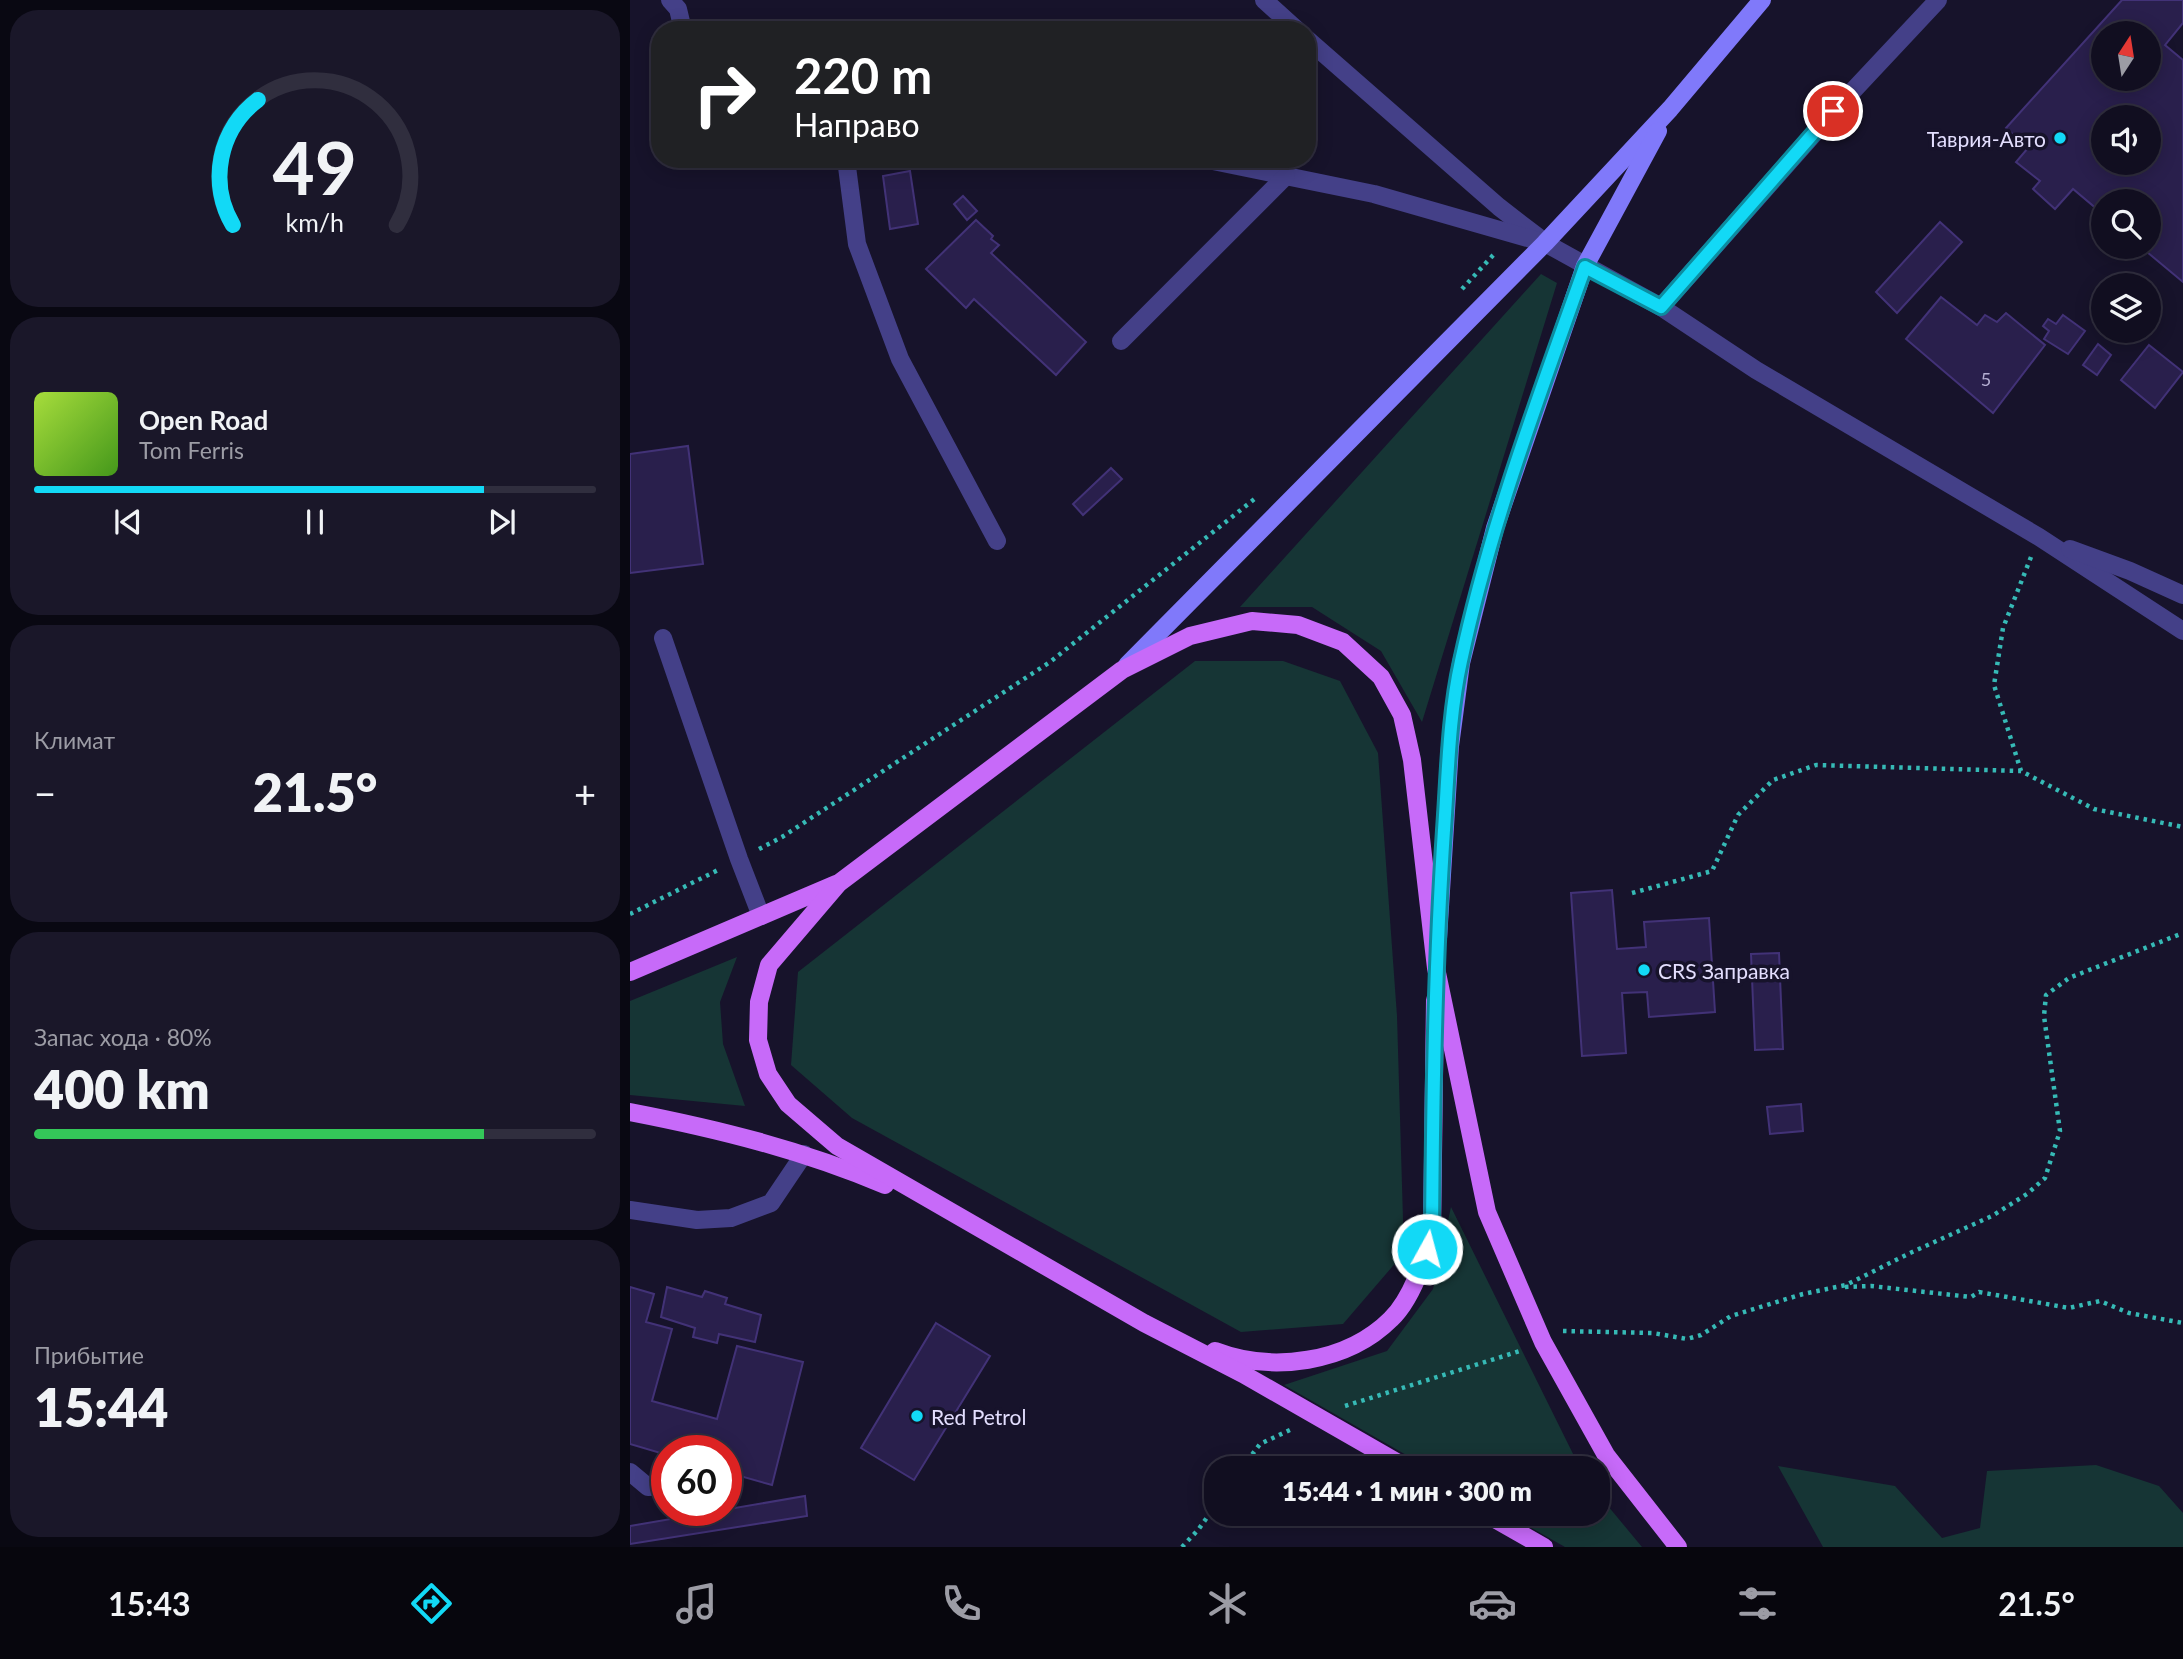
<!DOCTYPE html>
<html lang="ru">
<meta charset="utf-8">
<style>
:root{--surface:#110e20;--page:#1a1729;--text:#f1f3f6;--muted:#9c9ca5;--line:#302e3e;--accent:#12d9f6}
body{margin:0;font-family:Lato,sans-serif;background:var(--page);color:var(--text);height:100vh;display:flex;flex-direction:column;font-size:26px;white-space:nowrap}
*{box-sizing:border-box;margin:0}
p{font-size:23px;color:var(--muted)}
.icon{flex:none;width:38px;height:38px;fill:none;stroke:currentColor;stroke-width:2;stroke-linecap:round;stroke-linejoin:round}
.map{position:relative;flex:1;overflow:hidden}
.side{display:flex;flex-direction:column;gap:10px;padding:10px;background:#090812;width:630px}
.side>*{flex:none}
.top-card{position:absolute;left:21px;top:21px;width:665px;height:147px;border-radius:28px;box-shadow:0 4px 18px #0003,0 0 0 2px var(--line);background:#202124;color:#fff;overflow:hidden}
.needle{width:46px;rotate:12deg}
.controls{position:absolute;left:1461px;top:21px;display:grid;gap:14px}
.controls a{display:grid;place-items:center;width:70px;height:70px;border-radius:50%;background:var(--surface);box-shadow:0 4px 18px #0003,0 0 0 2px var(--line);font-size:35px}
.speed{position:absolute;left:21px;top:1435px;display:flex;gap:14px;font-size:35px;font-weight:700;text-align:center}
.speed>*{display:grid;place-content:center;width:91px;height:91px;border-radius:50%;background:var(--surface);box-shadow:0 4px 18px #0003,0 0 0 2px var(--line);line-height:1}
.speed .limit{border:10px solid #d22;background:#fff;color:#111}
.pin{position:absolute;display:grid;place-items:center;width:60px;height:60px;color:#fff;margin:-30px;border:4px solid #fff;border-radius:50%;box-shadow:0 2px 7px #0007}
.me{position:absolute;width:77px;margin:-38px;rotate:7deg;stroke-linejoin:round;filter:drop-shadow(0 0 5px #0008)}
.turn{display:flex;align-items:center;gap:24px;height:147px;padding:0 28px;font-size:32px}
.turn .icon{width:91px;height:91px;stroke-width:2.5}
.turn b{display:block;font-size:49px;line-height:60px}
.big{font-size:52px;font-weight:800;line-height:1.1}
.side .card{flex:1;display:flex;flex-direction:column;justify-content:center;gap:10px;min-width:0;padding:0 24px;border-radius:28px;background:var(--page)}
.side .dial{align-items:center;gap:0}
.dial svg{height:182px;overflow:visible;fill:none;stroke:var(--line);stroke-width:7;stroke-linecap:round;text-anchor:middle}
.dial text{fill:var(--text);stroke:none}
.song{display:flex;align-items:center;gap:21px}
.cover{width:84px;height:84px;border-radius:10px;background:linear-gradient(135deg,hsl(80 70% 55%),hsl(100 70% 35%))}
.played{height:7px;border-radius:4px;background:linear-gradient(90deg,var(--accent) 80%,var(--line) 80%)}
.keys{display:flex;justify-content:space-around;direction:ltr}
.heat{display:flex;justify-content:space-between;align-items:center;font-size:38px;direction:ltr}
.charge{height:10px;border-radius:5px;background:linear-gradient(90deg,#34c759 80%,var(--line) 0)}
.trip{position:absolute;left:574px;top:1456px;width:406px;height:70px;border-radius:28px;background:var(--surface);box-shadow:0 4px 18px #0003,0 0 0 2px var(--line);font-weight:800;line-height:70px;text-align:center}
.dock{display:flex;height:112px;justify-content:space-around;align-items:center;background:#07060d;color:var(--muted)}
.dock .icon{width:49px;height:49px}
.dock .active{color:var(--accent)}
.dock b{font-size:32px;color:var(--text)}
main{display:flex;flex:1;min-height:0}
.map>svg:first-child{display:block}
.green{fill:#163535}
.building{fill:#291f4c;stroke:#423277;stroke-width:2;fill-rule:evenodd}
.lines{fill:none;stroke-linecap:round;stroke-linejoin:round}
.path{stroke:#36bab6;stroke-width:4.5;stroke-dasharray:3.5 5;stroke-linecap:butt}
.lane{stroke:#444088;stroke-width:18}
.secondary{stroke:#8079fa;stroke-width:18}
.primary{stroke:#c76af9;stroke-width:18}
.route-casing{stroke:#0c8da0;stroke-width:18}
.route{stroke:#12d9f6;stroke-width:12}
.poi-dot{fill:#12d9f6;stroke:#17132b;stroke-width:2.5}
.labels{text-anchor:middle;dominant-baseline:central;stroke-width:7;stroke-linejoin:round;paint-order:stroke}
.number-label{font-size:18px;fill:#b4aed2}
.poi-label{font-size:21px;fill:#e3defe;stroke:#17132b;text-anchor:start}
</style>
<main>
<section class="side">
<div class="card dial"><svg viewBox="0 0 100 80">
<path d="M14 69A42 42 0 1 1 86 69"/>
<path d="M14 69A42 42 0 0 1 25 14" stroke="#12d9f6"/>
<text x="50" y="56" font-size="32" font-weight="700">49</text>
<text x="50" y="72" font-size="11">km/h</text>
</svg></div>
<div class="card">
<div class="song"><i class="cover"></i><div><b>Open Road</b><p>Tom Ferris</p></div></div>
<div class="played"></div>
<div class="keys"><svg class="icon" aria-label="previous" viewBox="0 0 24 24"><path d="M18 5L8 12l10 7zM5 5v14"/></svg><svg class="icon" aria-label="pause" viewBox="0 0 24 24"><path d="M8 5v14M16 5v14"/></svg><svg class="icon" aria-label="next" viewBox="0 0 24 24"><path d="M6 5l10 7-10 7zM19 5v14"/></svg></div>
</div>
<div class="card"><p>Климат</p>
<div class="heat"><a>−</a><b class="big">21.5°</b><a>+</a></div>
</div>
<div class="card"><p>Запас хода · 80%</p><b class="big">400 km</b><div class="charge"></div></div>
<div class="card"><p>Прибытие</p><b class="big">15:44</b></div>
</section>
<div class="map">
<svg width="1553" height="1547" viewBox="0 0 1553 1547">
<rect width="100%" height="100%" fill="#17132b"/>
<g class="green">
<polygon points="911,274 927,283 792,722 751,651 682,607 610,607"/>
<polygon points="565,661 653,661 710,681 748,753 767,1016 774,1253 713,1324 611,1332 222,1118 161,1065 168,972"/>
<polygon points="107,957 90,1002 93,1044 115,1106 0,1095 0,1001"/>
<polygon points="821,1207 950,1468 799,1468 654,1385 757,1351 803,1289"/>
<polygon points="1466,1465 1529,1486 1553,1513 1553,1547 1193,1547 1148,1466 1265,1486 1312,1538 1350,1528 1357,1471"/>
<polygon points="968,1494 1012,1547 935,1547 877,1514 968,1514"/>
</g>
<g class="building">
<path d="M 1492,0 L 1553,0 L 1553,23 L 1535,45 L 1553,60 L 1553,282 L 1511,247 L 1519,247 L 1519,201 L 1474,201 L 1474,215 L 1443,189 L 1425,209 L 1403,189 L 1410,181 L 1386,162 L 1398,148 L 1376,128 ZM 1474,33 L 1519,33 L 1519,79 L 1474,79 ZM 1474,117 L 1519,117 L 1519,163 L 1474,163 Z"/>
<polygon points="280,171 288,224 260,229 253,176"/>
<polygon points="333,196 347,211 337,220 324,204"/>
<polygon points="346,220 363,236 361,239 369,245 361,253 456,342 426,375 344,299 336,308 296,269"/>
<polygon points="1310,222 1332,242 1267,313 1246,292"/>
<polygon points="1311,297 1347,325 1355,315 1367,322 1376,313 1415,345 1363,413 1276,339"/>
<polygon points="1433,315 1455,331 1438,354 1414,339 1419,331 1413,326 1418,319 1426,324"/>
<polygon points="1468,344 1481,355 1467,375 1453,365"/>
<polygon points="1519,345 1553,372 1525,408 1491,380"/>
<polygon points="58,446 73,564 0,573 0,454"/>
<polygon points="481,468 492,479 453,515 443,504"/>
<polygon points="982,890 987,949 1016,947 1014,922 1079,918 1085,1012 1019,1017 1017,992 992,993 996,1053 952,1056 941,893"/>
<polygon points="1149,953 1153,1049 1125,1050 1121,954"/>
<polygon points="1171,1104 1173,1131 1140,1134 1137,1107"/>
<polygon points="0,1287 24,1294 16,1322 42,1329 22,1401 87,1419 107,1346 173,1362 142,1485 96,1472 96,1451 37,1451 37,1455 0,1444"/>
<polygon points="37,1287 72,1297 75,1291 97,1298 95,1304 131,1315 125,1342 89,1334 87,1343 63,1337 65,1328 31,1317"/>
<polygon points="306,1323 360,1356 284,1480 231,1448"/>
<polygon points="175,1496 177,1516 0,1544 0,1526"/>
</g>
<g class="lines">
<g class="path">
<polyline points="832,289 866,252"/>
<polyline points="1401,557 1373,628 1364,685 1391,771 1464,809 1553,827"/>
<polyline points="129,849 152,837 420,662 627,497"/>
<polyline points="1002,893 1082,871 1108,815 1143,780 1186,765 1391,771"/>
<polyline points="0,914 90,869"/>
<polyline points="1215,1287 1241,1286 1341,1297 1349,1292 1439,1308 1470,1301 1499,1313 1553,1323"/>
<polyline points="933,1331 1023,1333 1057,1339 1071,1335 1101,1316 1173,1294 1216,1285 1280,1253 1362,1216 1397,1194 1415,1178 1430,1131 1414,1016 1416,995 1439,978 1553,933"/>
<polyline points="715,1406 893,1350"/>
<polyline points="612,1468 630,1444 662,1429"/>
<polyline points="552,1547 568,1530 586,1505"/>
</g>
<g class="lane">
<polyline points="40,0 48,9 53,30"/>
<polyline points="634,0 667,30"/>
<polyline points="677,39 869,207 908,237"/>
<polyline points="216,159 227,244 270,359 367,541"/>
<polyline points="573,159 744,194 915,243 1031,307 1204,111 1308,0"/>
<polyline points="1031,307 1126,370 1409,537 1553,631"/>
<polyline points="491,341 656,176"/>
<polyline points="1440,549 1500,571 1553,595"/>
<polyline points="33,638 109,859 131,916"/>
<polyline points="0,1210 67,1220 101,1218 141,1203 174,1154"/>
<polyline points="0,1472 18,1487 37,1486"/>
</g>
<g class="secondary">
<polyline points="497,665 915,243 1040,109 1132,0"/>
<polyline points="808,939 820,746 831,663 865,528 955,266 1028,131"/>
</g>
<g class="primary">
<polyline points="0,972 206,884"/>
<path d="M 0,1112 C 88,1129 172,1150 255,1185"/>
<path d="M 585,1351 C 642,1373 717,1363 761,1319 C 781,1300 795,1259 802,1233 L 805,1000"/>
<polyline points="777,1468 613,1374 514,1323 207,1146 158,1104 138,1074 128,1040 129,1002 139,965 209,883 492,670 560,636 622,621 668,625 713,642 751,677 772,715 782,760 806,968 857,1212 913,1342 976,1455 1048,1547"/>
<polyline points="856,1514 914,1547"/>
</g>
</g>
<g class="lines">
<defs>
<path id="route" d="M 797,1249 L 802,1233 C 803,1098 805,964 814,830 C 818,774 819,715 831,661 C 860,526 909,396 955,267 L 1031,307 L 1203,111"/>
</defs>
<use href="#route" class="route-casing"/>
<use href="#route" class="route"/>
</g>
<g class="poi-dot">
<circle cx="1430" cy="138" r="7"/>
<circle cx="1014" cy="970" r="7"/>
<circle cx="287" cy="1416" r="7"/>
</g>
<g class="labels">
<g class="number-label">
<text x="1356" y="379">5</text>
</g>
<g class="poi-label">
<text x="1416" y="138" text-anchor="end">Таврия-Авто</text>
<text x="1028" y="970">CRS Заправка</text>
<text x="301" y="1416">Red Petrol</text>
</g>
</g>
</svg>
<div class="controls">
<a><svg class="needle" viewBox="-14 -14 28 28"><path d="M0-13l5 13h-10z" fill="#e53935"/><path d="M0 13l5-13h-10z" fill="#9c9ca5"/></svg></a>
<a><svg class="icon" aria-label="sound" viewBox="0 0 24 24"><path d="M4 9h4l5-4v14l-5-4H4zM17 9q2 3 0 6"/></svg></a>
<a><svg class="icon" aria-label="search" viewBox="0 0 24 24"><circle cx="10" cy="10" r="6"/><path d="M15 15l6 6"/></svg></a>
<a><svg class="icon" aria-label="layers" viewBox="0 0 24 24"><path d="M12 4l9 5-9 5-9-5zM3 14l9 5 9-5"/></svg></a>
</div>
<div class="speed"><div class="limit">60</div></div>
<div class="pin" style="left:1203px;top:111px;background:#d93025"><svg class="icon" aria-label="arrive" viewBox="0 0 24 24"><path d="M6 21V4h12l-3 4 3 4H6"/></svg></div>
<svg class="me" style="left:797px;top:1249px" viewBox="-20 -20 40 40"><circle r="17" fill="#12d9f6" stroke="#fff" stroke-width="3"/><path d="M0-11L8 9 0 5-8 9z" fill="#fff"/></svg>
<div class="trip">15:44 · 1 мин · 300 m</div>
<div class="top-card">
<div class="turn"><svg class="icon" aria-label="right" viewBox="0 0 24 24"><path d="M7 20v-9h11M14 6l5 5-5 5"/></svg><div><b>220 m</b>Направо</div></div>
</div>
</div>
</main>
<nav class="dock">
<b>15:43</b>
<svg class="icon active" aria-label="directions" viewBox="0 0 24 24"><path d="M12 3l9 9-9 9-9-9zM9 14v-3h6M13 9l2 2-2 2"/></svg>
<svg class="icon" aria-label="music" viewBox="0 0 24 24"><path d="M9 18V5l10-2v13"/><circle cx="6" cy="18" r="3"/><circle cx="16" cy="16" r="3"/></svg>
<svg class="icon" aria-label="phone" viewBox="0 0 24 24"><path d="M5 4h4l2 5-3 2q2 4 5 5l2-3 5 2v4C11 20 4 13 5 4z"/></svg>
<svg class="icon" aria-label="climate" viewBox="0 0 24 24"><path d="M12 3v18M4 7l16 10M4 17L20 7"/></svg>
<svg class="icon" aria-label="car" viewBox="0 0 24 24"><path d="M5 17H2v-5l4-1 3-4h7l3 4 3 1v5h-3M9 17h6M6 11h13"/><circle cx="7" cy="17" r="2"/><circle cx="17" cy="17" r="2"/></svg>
<svg class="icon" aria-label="filters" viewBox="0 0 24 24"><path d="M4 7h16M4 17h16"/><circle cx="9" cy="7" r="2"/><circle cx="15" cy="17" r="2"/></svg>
<b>21.5°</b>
</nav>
